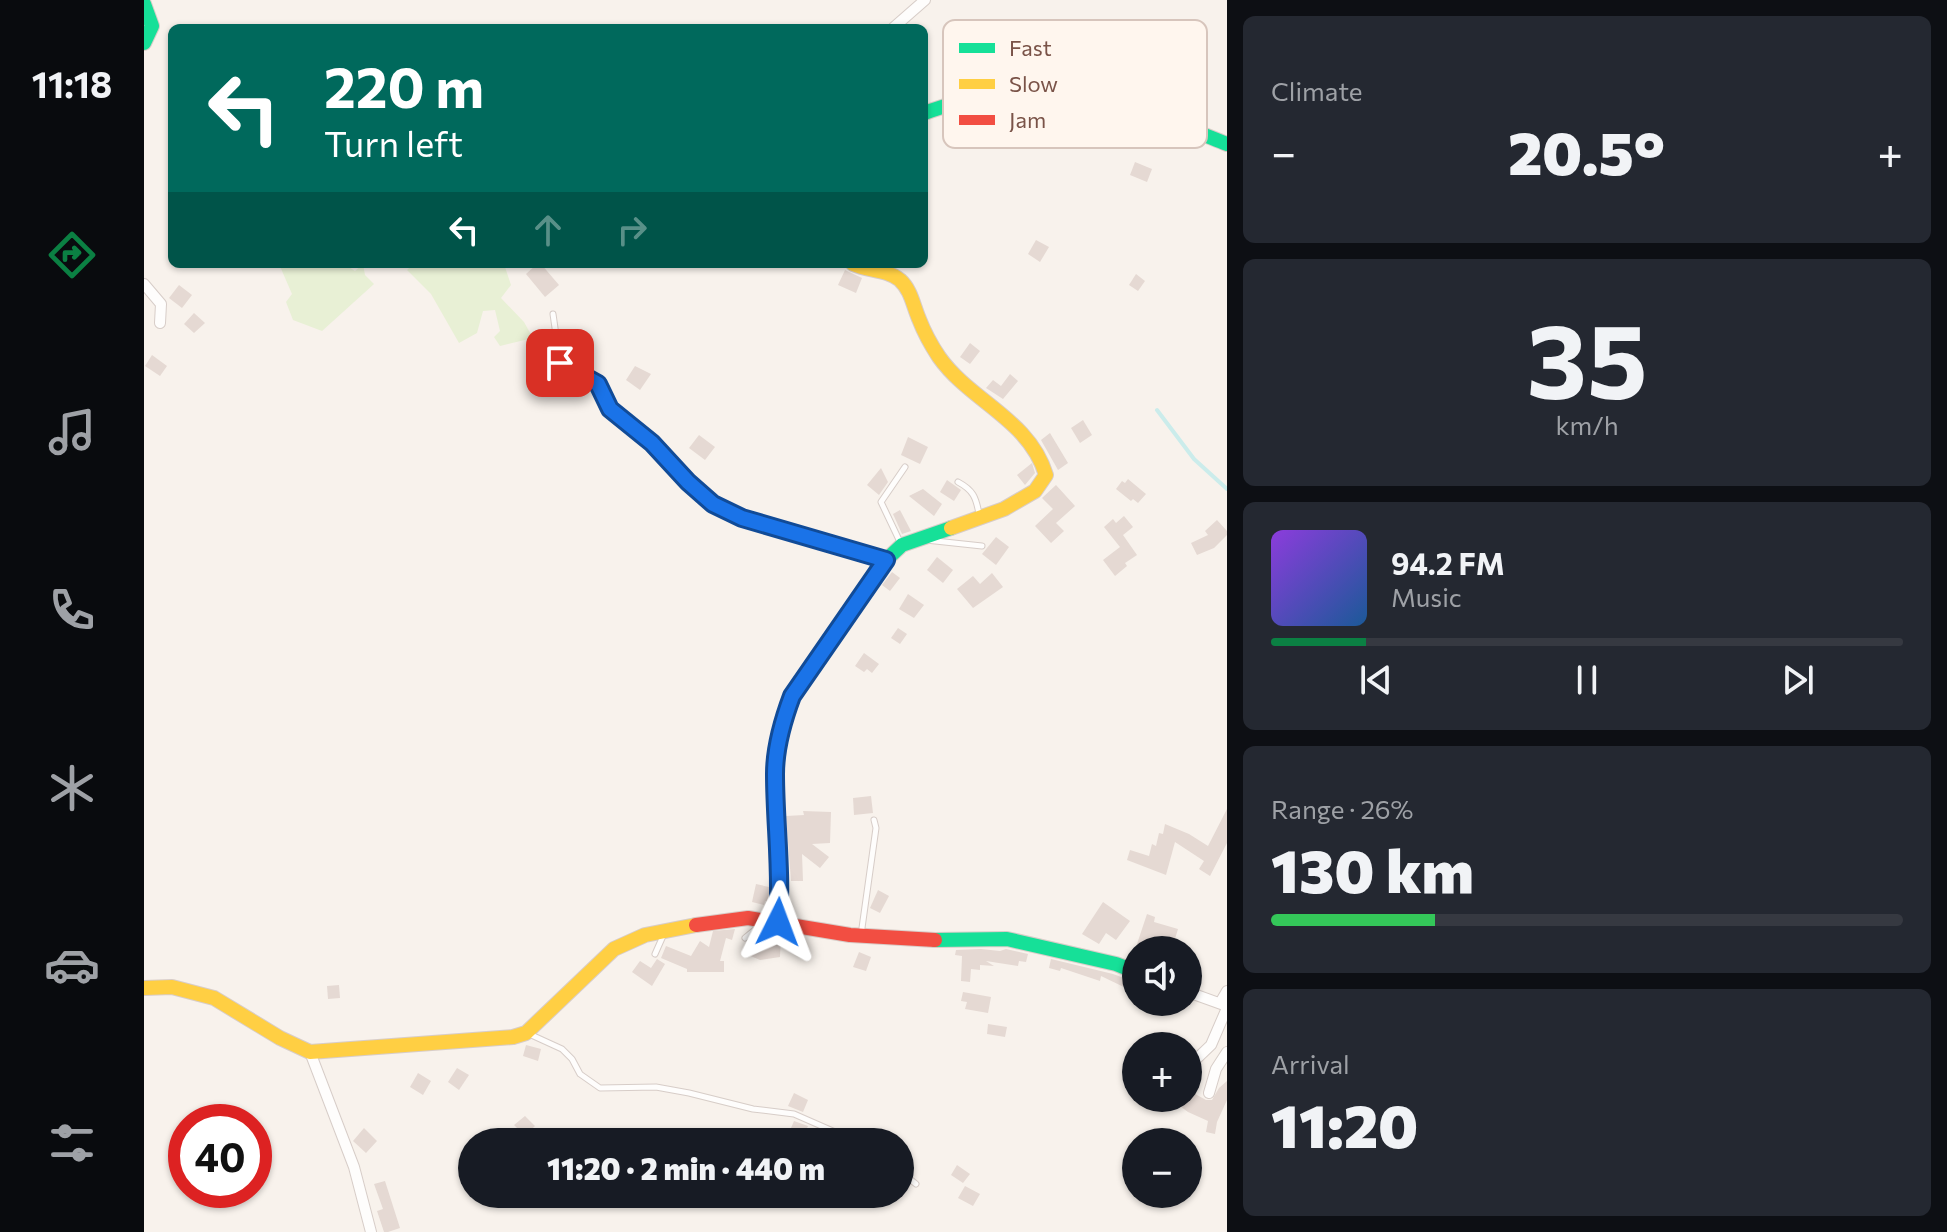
<!DOCTYPE html>
<meta charset="utf-8">
<style>
:root{--surface:#171b24;--page:#242831;--text:#f1f3f6;--muted:#9ea1a6;--line:#363941;--accent:#0b8043}
body{margin:0;font-family:Commissioner,sans-serif;background:var(--page);color:var(--text);height:100vh;display:flex;flex-direction:column;font-size:30px;white-space:nowrap}
*{box-sizing:border-box;margin:0}
p{font-size:26px;color:var(--muted)}
.icon{flex:none;width:44px;height:44px;fill:none;stroke:currentColor;stroke-width:2;stroke-linecap:round;stroke-linejoin:round}
.map{position:relative;flex:1;overflow:hidden}
.panel{display:flex;flex-direction:column;gap:16px;padding:16px;background:#0d0f14;width:720px}
.panel>*{flex:none}
.guide{position:absolute;left:24px;top:24px;width:760px;height:244px;border-radius:12px;box-shadow:0 2px 6px #0004;background:#00695c;color:#fff;overflow:hidden}
.fabs{position:absolute;left:978px;top:936px;display:grid;gap:16px}
.fabs a{display:grid;place-items:center;width:80px;height:80px;border-radius:50%;background:var(--surface);box-shadow:0 2px 6px #0004;font-size:40px}
.speed{position:absolute;left:24px;top:1104px;display:flex;gap:16px;font-size:40px;font-weight:700;text-align:center}
.speed>*{display:grid;place-content:center;width:104px;height:104px;border-radius:50%;background:var(--surface);box-shadow:0 2px 6px #0004;line-height:1}
.speed .limit{border:12px solid #d22;background:#fff;color:#111}
.pin{position:absolute;display:grid;place-items:center;width:68px;height:68px;color:#fff;margin:-34px;border-radius:16px;box-shadow:0 4px 12px #0006}
.me{position:absolute;width:88px;margin:-44px;rotate:3deg;stroke-linejoin:round;filter:drop-shadow(0 0 6px #0008)}
.turn{display:flex;align-items:center;gap:28px;height:168px;padding:0 24px;font-size:36px}
.turn .icon{width:104px;height:104px;stroke-width:2.5}
.turn b{display:block;font-size:56px;line-height:68px}
.lanes{display:flex;align-items:center;height:76px;padding:0 24px;background:#0003;justify-content:center;gap:40px;direction:ltr}
.lanes .off{opacity:.35}
.big{font-size:60px;font-weight:800;line-height:1.1}
.panel .widget{flex:1;display:flex;flex-direction:column;justify-content:center;gap:12px;min-width:0;padding:0 28px;border-radius:12px;background:var(--page)}
.panel .dial{align-items:center;gap:0}
.dial b{font-size:104px;line-height:1}
.song{display:flex;align-items:center;gap:24px}
.cover{width:96px;height:96px;border-radius:12px;background:linear-gradient(135deg,hsl(270 70% 55%),hsl(210 70% 35%))}
.played{height:8px;border-radius:4px;background:linear-gradient(90deg,var(--accent) 15%,var(--line) 15%)}
.keys{display:flex;justify-content:space-around;direction:ltr}
.heat{display:flex;justify-content:space-between;align-items:center;font-size:44px;direction:ltr}
.charge{height:12px;border-radius:6px;background:linear-gradient(90deg,#34c759 26%,var(--line) 0)}
.trip{position:absolute;left:314px;top:1128px;width:456px;height:80px;border-radius:40px;background:var(--surface);box-shadow:0 2px 6px #0004;font-weight:800;line-height:80px;text-align:center}
main{display:flex;flex:1;min-height:0}
.dock{display:flex;flex-direction:column;width:144px;justify-content:space-around;align-items:center;background:#090b0e;color:var(--muted)}
.dock .icon{width:56px;height:56px}
.dock .selected{color:var(--accent)}
.dock b{font-size:36px;color:var(--text)}
.map>svg:first-child{display:block}
.green{fill:#e8f0d5}
.lines{fill:none;stroke-linecap:round;stroke-linejoin:round}
.stream{stroke:#cbeceb;stroke-width:4}
.building{fill:#e5d9d3}
.lane-casing{stroke:#d7cdc8;stroke-width:7}
.street-casing{stroke:#d7cdc8;stroke-width:12}
.fast-casing{stroke:#d8cdc8;stroke-width:16}
.slow-casing{stroke:#d8cdc8;stroke-width:16}
.jam-casing{stroke:#d8cdc8;stroke-width:16}
.lane{stroke:#fefdfc;stroke-width:5}
.street{stroke:#fefdfc;stroke-width:10}
.fast{stroke:#16e098;stroke-width:14}
.slow{stroke:#ffcf43;stroke-width:14}
.jam{stroke:#f24e42;stroke-width:14}
.route-casing{stroke:#114b97;stroke-width:20}
.route{stroke:#1a73e8;stroke-width:14}
.key{fill:#fff6ee;stroke:#d7c5bc;stroke-width:2}
.key-label{font-size:22px;fill:#7a5348}
</style>
<main>
<nav class="dock">
<b>11:18</b>
<svg class="icon selected" aria-label="directions" viewBox="0 0 24 24"><path d="M12 3l9 9-9 9-9-9zM9 14v-3h6M13 9l2 2-2 2"/></svg>
<svg class="icon" aria-label="music" viewBox="0 0 24 24"><path d="M9 18V5l10-2v13"/><circle cx="6" cy="18" r="3"/><circle cx="16" cy="16" r="3"/></svg>
<svg class="icon" aria-label="phone" viewBox="0 0 24 24"><path d="M5 4h4l2 5-3 2q2 4 5 5l2-3 5 2v4C11 20 4 13 5 4z"/></svg>
<svg class="icon" aria-label="climate" viewBox="0 0 24 24"><path d="M12 3v18M4 7l16 10M4 17L20 7"/></svg>
<svg class="icon" aria-label="car" viewBox="0 0 24 24"><path d="M5 17H2v-5l4-1 3-4h7l3 4 3 1v5h-3M9 17h6M6 11h13"/><circle cx="7" cy="17" r="2"/><circle cx="17" cy="17" r="2"/></svg>
<svg class="icon" aria-label="filters" viewBox="0 0 24 24"><path d="M4 7h16M4 17h16"/><circle cx="9" cy="7" r="2"/><circle cx="15" cy="17" r="2"/></svg>
</nav>
<div class="map">
<svg width="1083" height="1232" viewBox="0 0 1083 1232">
<rect width="100%" height="100%" fill="#f8f2ec"/>
<g class="green">
<polygon points="135,264 200,264 211,271 219,264 221,275 230,284 178,331 149,320 142,302 148,294"/>
<polygon points="269,264 360,264 367,285 357,298 380,322 389,338 356,346 350,337 356,331 351,310 339,311 333,333 315,343 287,294 263,270"/>
</g>
<g class="lines">
<polyline class="stream" points="1013,410 1050,459 1083,489"/>
</g>
<g class="building">
<polygon points="991,162 1008,169 1003,182 986,175"/>
<polygon points="892,240 905,247 896,262 884,254"/>
<polygon points="393,264 397,264 415,285 401,297 382,274"/>
<polygon points="701,270 718,278 712,293 694,285"/>
<polygon points="992,274 1001,281 994,291 985,285"/>
<polygon points="35,285 48,295 38,308 25,298"/>
<polygon points="50,313 61,323 50,333 40,324"/>
<polygon points="826,343 836,351 826,364 816,357"/>
<polygon points="8,355 23,366 16,376 1,366"/>
<polygon points="491,366 507,374 496,390 482,380"/>
<polygon points="866,374 874,381 859,399 842,388 849,380 857,386"/>
<polygon points="939,420 948,435 936,443 927,428"/>
<polygon points="906,433 924,463 914,470 897,440"/>
<polygon points="555,435 571,447 561,460 545,448"/>
<polygon points="764,437 784,447 776,464 757,455"/>
<polygon points="888,463 891,473 881,485 873,475"/>
<polygon points="737,468 744,482 735,495 723,485"/>
<polygon points="984,479 1002,494 994,503 989,499 987,501 972,489 978,481 981,483"/>
<polygon points="803,480 817,490 810,501 796,492"/>
<polygon points="912,485 931,506 912,523 920,531 907,543 891,526 909,509 898,498"/>
<polygon points="779,489 798,504 790,516 765,496"/>
<polygon points="756,510 767,531 758,534 749,514"/>
<polygon points="980,516 989,527 979,535 993,555 981,563 983,566 971,576 959,560 976,547 960,527 969,519 972,523"/>
<polygon points="1073,520 1083,531 1083,535 1070,548 1053,555 1047,543 1064,535 1061,531"/>
<polygon points="852,537 865,547 852,565 838,554"/>
<polygon points="793,557 809,570 799,583 783,570"/>
<polygon points="748,572 756,578 746,591 738,585"/>
<polygon points="848,573 859,587 829,608 813,589 829,576 836,584"/>
<polygon points="764,594 780,605 770,618 755,609"/>
<polygon points="754,628 763,634 756,644 747,638"/>
<polygon points="720,653 735,664 728,673 723,669 720,672 711,666"/>
<polygon points="727,796 729,813 710,815 709,798"/>
<polygon points="1083,809 1083,843 1066,876 1055,869 1060,861 1031,842 1022,875 983,860 986,850 1005,856 1008,844 1012,846 1015,833 1019,834 1021,824 1045,834 1064,846"/>
<polygon points="659,811 687,812 686,843 668,844 685,857 676,868 658,854 659,881 647,881 642,816 660,815"/>
<polygon points="612,884 625,887 625,902 621,901 620,905 608,902"/>
<polygon points="734,890 745,896 736,913 726,908"/>
<polygon points="959,902 986,921 972,940 962,933 955,944 938,934"/>
<polygon points="1003,914 1011,917 1010,922 1034,929 1030,942 1025,940 1023,947 1017,945 1015,950 991,950"/>
<polygon points="591,929 588,940 582,938 576,961 580,961 580,972 543,972 543,969 517,958 522,946 547,956 556,941 565,947 569,931"/>
<polygon points="624,932 637,934 636,957 616,960 602,954 604,943 622,945"/>
<polygon points="837,949 856,951 862,949 884,954 882,962 875,961 874,966 842,961 850,966 836,965 836,970 827,969 826,982 817,981 818,956 811,955 812,950"/>
<polygon points="715,952 727,957 722,971 709,967"/>
<polygon points="513,959 521,964 508,986 488,972 496,961 507,968"/>
<polygon points="907,959 969,974 988,981 984,989 957,976 956,981 917,968 916,971 905,968"/>
<polygon points="195,985 196,998 184,999 183,986"/>
<polygon points="819,992 847,997 844,1013 821,1009 823,1002 817,1001"/>
<polygon points="844,1024 863,1027 861,1037 843,1034"/>
<polygon points="382,1045 397,1049 394,1061 379,1056"/>
<polygon points="313,1068 325,1075 315,1090 304,1082"/>
<polygon points="274,1073 287,1081 279,1095 266,1087"/>
<polygon points="1083,1081 1083,1100 1073,1122 1071,1134 1062,1132 1064,1121 1044,1112 1025,1098 1044,1098 1044,1090 1062,1100 1068,1100 1075,1088"/>
<polygon points="650,1093 664,1100 659,1112 644,1106"/>
<polygon points="381,1116 391,1126 374,1142 359,1142 374,1129 370,1125"/>
<polygon points="650,1121 664,1126 657,1141 644,1135"/>
<polygon points="220,1128 233,1141 222,1153 209,1141"/>
<polygon points="813,1165 826,1174 819,1183 807,1175"/>
<polygon points="241,1181 256,1228 244,1232 240,1232 233,1211 239,1209 230,1184"/>
<polygon points="821,1186 836,1194 829,1206 814,1198"/>
</g>
<g class="lines">
<defs>
<g id="lane">
<polyline points="409,314 416,363 454,384 466,409 508,443 544,482 569,504 598,518 742,559"/>
<path d="M 814,482 C 829,490 832,497 835,514"/>
<polyline points="782,540 838,546"/>
<polyline points="757,544 737,502 761,467"/>
<polyline points="717,935 732,828 730,820"/>
<polyline points="601,938 618,924"/>
<polyline points="511,954 519,936"/>
<polyline points="383,1033 418,1049 428,1059 436,1074 456,1088 512,1087 545,1093 609,1109 650,1114 714,1142"/>
<polyline points="756,1171 772,1184"/>
</g>
<g id="street">
<polyline points="749,28 781,0"/>
<polyline points="0,284 17,304 16,323"/>
<polyline points="1044,992 1083,1006"/>
<polyline points="1076,1003 1083,991"/>
<polyline points="166,1052 210,1167 227,1232"/>
<polyline points="1044,1067 1067,1045 1083,1008"/>
<polyline points="1065,1093 1072,1069 1083,1052"/>
</g>
<g id="fast">
<polyline points="0,4 8,26 0,43"/>
<path d="M 780,113 C 807,104 835,94 863,91 C 941,84 1013,116 1083,144"/>
<polyline points="634,922 631,774 634,744 642,715 648,696 742,560 758,545 807,528"/>
<polyline points="791,940 863,939 972,964 992,972"/>
</g>
<g id="slow">
<path d="M 709,264 C 724,271 743,269 756,280 C 767,290 769,305 775,319 C 780,332 787,345 795,357 C 827,402 885,419 902,475 L 891,491 L 860,509 L 807,528"/>
<polyline points="0,988 28,987 70,998 136,1038 166,1052 369,1037 382,1033 470,949 501,935 552,925"/>
</g>
<polyline id="jam" points="552,925 604,918 706,935 791,940"/>
</defs>
<use href="#lane" class="lane-casing"/>
<use href="#street" class="street-casing"/>
<use href="#fast" class="fast-casing"/>
<use href="#slow" class="slow-casing"/>
<use href="#jam" class="jam-casing"/>
<use href="#lane" class="lane"/>
<use href="#street" class="street"/>
<use href="#fast" class="fast"/>
<use href="#slow" class="slow"/>
<use href="#jam" class="jam"/>
</g>
<g class="lines">
<defs>
<path id="route" d="M 416,363 L 454,384 L 466,409 L 508,443 L 544,482 L 569,504 L 598,518 L 742,560 L 648,696 C 639,720 631,748 631,774 C 631,823 638,872 634,922"/>
</defs>
<use href="#route" class="route-casing"/>
<use href="#route" class="route"/>
</g>
<rect x="799" y="20" width="264" height="128" rx="12" class="key"/>
<rect x="815" y="43" width="36" height="10" fill="#16e098"/>
<rect x="815" y="79" width="36" height="10" fill="#ffcf43"/>
<rect x="815" y="115" width="36" height="10" fill="#f24e42"/>
<g class="key-label">
<text x="865" y="56">Fast</text>
<text x="865" y="92">Slow</text>
<text x="865" y="128">Jam</text>
</g>
</svg>
<div class="fabs">
<a><svg class="icon" aria-label="sound" viewBox="0 0 24 24"><path d="M4 9h4l5-4v14l-5-4H4zM17 9q2 3 0 6"/></svg></a>
<a>+</a>
<a>−</a>
</div>
<div class="speed"><div class="limit">40</div></div>
<div class="pin" style="left:416px;top:363px;background:#d93025"><svg class="icon" aria-label="arrive" viewBox="0 0 24 24"><path d="M6 21V4h12l-3 4 3 4H6"/></svg></div>
<svg class="me" style="left:634px;top:922px" viewBox="-20 -20 40 40"><path d="M0-17L14 15 0 8-14 15z" fill="#1a73e8" stroke="#fff" stroke-width="4"/></svg>
<div class="trip">11:20 · 2 min · 440 m</div>
<div class="guide">
<div class="turn"><svg class="icon" aria-label="left" viewBox="0 0 24 24"><path d="M17 20v-9H6M10 6l-5 5 5 5"/></svg><div><b>220 m</b>Turn left</div></div>
<div class="lanes"><svg class="icon" aria-label="left" viewBox="0 0 24 24"><path d="M17 20v-9H6M10 6l-5 5 5 5"/></svg><svg class="icon off" aria-label="ahead" viewBox="0 0 24 24"><path d="M12 20V5M6 11l6-6 6 6"/></svg><svg class="icon off" aria-label="right" viewBox="0 0 24 24"><path d="M7 20v-9h11M14 6l5 5-5 5"/></svg></div>
</div>
</div>
<section class="panel">
<div class="widget"><p>Climate</p>
<div class="heat"><a>−</a><b class="big">20.5°</b><a>+</a></div>
</div>
<div class="widget dial"><b>35</b><p>km/h</p></div>
<div class="widget">
<div class="song"><i class="cover"></i><div><b>94.2 FM</b><p>Music</p></div></div>
<div class="played"></div>
<div class="keys"><svg class="icon" aria-label="previous" viewBox="0 0 24 24"><path d="M18 5L8 12l10 7zM5 5v14"/></svg><svg class="icon" aria-label="pause" viewBox="0 0 24 24"><path d="M8 5v14M16 5v14"/></svg><svg class="icon" aria-label="next" viewBox="0 0 24 24"><path d="M6 5l10 7-10 7zM19 5v14"/></svg></div>
</div>
<div class="widget"><p>Range · 26%</p><b class="big">130 km</b><div class="charge"></div></div>
<div class="widget"><p>Arrival</p><b class="big">11:20</b></div>
</section>
</main>
